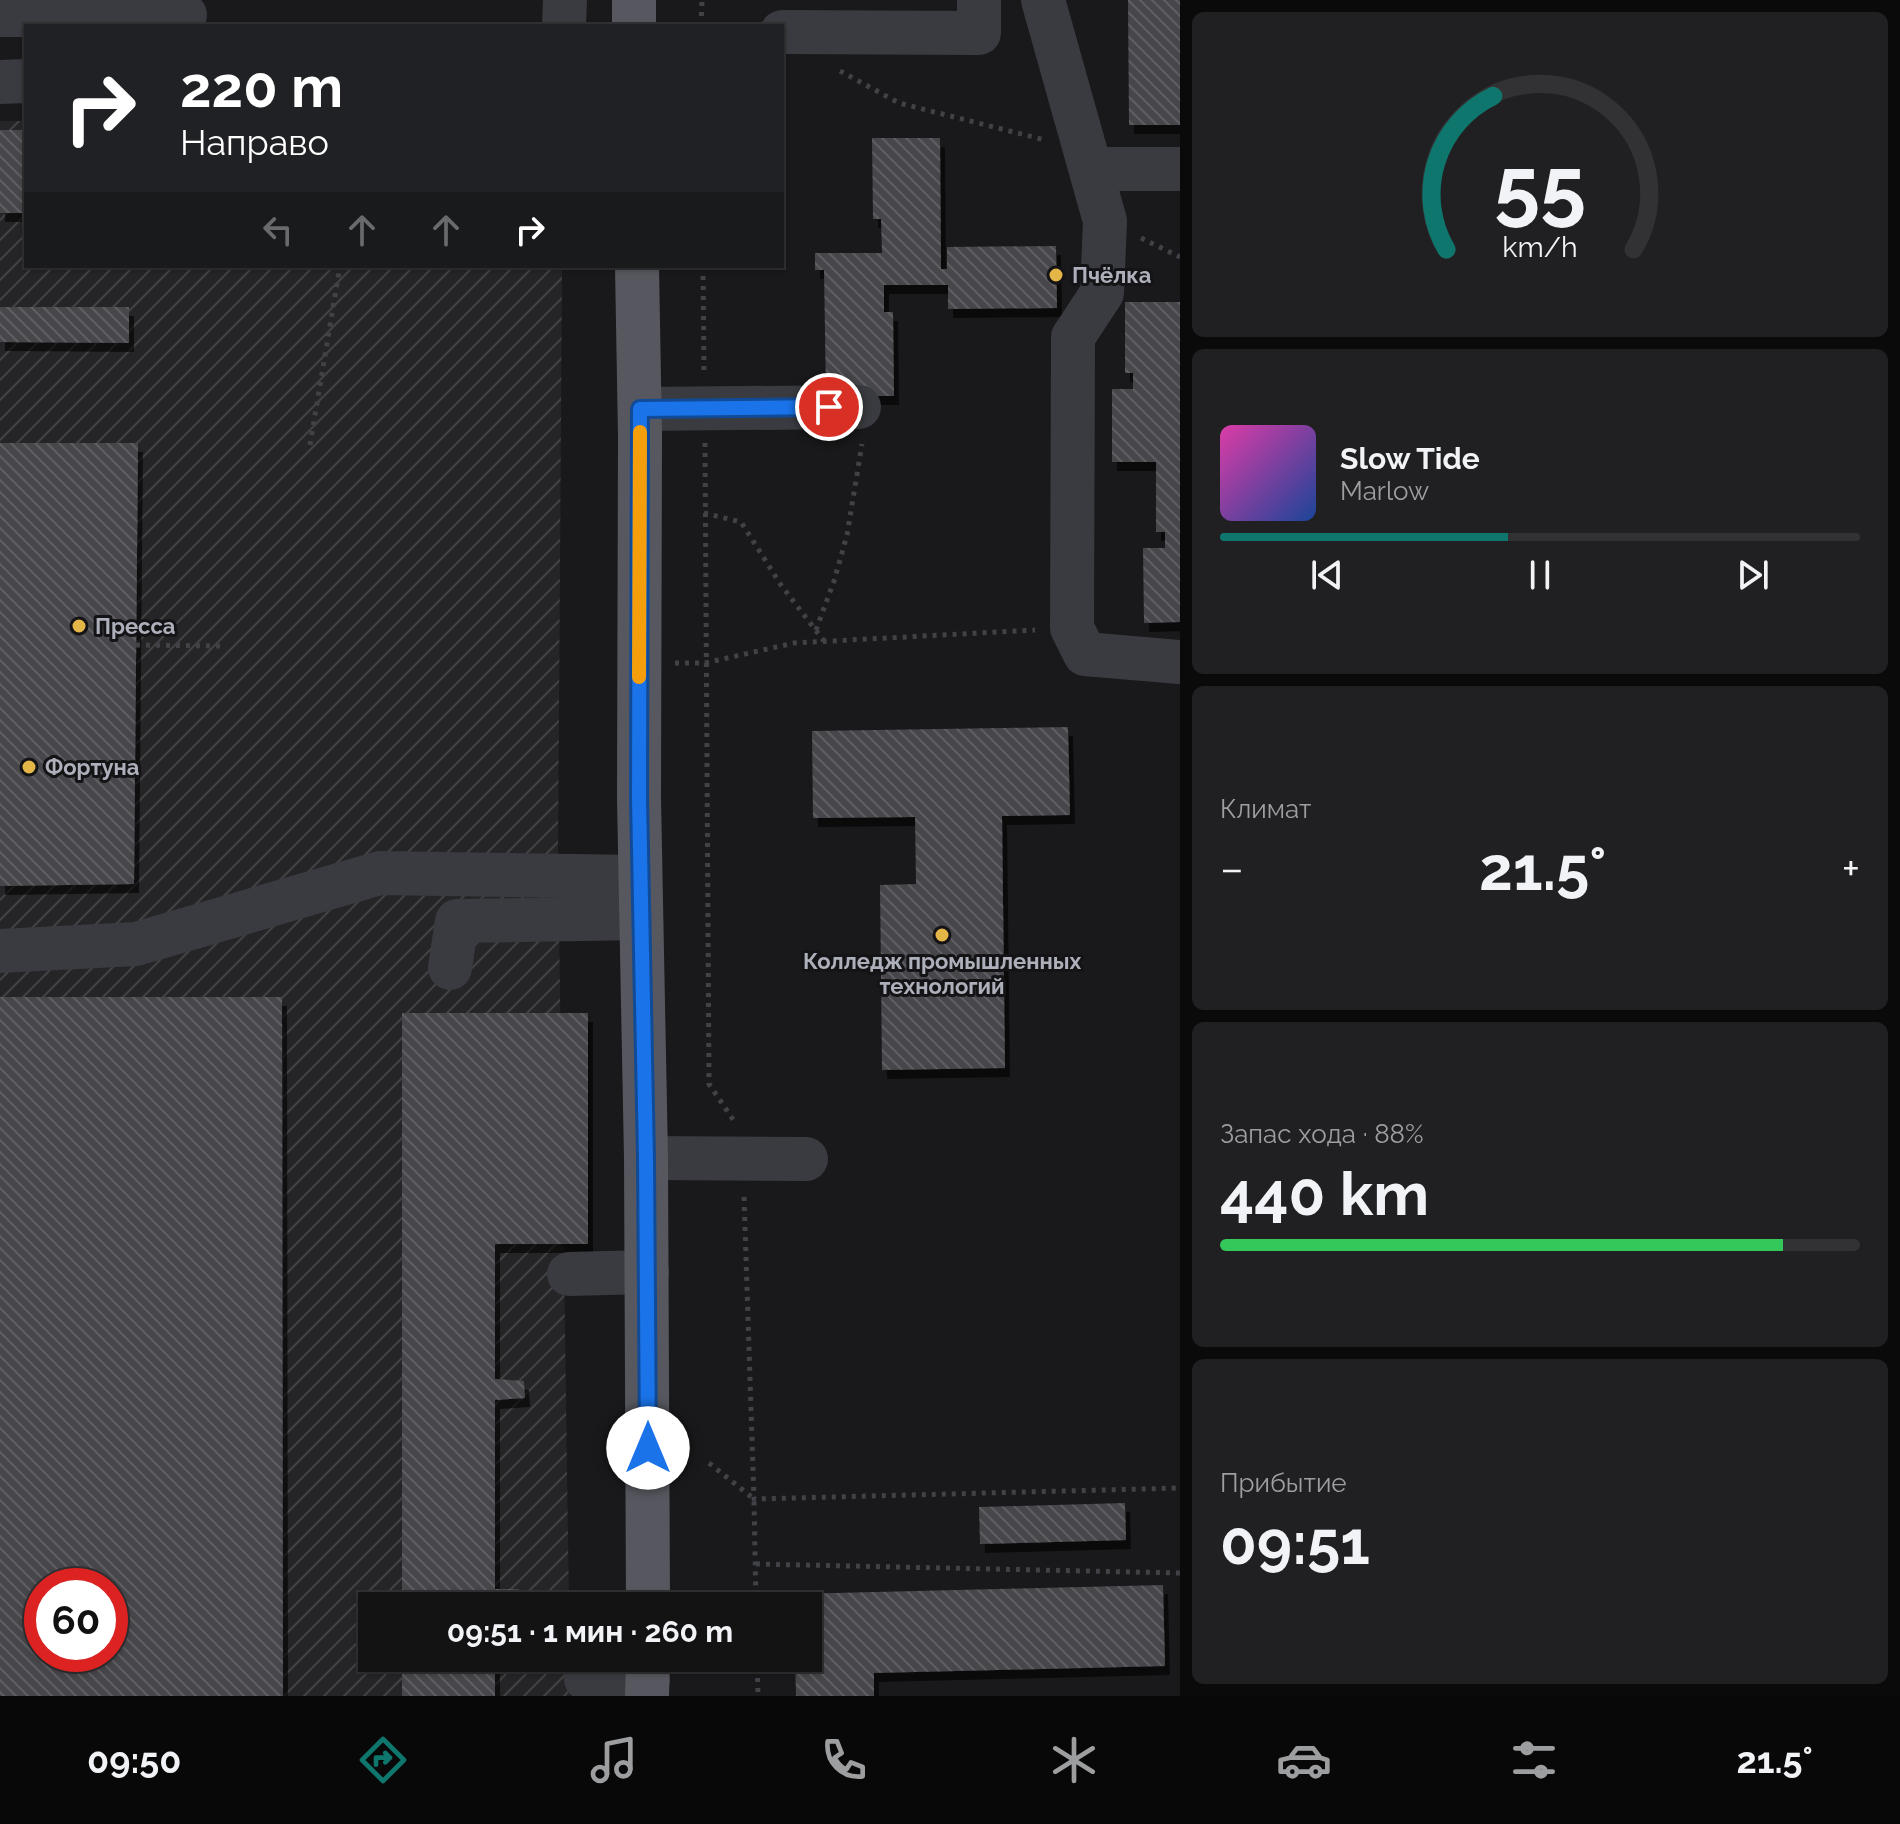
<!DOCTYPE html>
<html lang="ru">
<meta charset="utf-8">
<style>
:root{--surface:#131314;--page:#202022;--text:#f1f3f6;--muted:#9d9ea0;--line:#323234;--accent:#0f766e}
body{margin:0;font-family:Raleway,sans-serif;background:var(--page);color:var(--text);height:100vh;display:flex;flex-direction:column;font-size:30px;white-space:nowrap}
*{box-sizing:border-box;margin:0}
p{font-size:26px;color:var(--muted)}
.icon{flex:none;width:44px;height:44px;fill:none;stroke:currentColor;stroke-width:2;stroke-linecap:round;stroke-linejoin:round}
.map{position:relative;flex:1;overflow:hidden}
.details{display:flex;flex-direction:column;gap:12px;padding:12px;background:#0a0a0b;width:720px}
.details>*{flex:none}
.top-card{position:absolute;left:24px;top:24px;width:760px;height:244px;border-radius:0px;box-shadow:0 2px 6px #0004,0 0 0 2px var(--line);background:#202124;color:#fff;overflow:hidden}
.speed{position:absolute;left:24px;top:1568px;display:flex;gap:16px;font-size:40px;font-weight:700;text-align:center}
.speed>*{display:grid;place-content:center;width:104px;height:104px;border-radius:50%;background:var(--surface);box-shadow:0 2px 6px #0004,0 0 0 2px var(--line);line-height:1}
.speed .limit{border:12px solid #d22;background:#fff;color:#111}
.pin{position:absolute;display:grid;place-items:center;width:68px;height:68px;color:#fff;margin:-34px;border:4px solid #fff;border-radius:50%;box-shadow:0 2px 8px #0007}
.me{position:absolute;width:88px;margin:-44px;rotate:0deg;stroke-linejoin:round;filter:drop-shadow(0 0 6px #0008)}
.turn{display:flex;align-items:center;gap:28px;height:168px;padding:0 24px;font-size:36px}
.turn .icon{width:104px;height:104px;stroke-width:2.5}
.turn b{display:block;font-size:56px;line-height:68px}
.lanes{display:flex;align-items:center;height:76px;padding:0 24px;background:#0003;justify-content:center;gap:40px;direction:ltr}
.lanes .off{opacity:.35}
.big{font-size:60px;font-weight:700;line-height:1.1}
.details .card{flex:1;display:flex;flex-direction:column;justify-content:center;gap:12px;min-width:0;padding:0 28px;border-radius:12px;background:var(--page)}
.details .dial{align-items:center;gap:0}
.dial svg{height:208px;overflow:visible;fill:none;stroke:var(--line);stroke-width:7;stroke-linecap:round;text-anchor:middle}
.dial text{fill:var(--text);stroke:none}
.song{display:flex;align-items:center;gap:24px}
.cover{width:96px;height:96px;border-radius:12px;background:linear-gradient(135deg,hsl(320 70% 55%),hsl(220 70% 35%))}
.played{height:8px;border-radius:4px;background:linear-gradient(90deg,var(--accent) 45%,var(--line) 45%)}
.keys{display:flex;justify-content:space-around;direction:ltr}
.heat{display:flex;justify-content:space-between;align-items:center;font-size:44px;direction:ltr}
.charge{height:12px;border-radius:6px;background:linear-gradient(90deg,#34c759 88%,var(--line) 0)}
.trip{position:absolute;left:358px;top:1592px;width:464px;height:80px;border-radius:0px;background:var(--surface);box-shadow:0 2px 6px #0004,0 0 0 2px var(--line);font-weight:700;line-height:80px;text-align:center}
.menu{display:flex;height:128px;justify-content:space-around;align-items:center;background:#080808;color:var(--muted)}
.menu .icon{width:56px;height:56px}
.menu .selected{color:var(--accent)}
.menu b{font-size:36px;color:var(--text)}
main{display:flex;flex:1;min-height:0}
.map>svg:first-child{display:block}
.industrial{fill:url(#industrial-furrows);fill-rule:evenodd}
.building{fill:url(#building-back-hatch);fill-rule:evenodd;filter:url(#shadow)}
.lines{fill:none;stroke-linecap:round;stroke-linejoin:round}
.path{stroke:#414247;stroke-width:5;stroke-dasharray:4 6;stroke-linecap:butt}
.minor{stroke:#3a3b40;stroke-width:44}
.major{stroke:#57585f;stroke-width:44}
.route-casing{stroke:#114b97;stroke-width:20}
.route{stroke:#1a73e8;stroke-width:14}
.slow{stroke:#f59e0b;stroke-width:14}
.poi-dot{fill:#e4b648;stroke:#141416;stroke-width:3}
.labels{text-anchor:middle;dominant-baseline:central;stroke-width:6;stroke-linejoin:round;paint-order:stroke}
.poi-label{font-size:22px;font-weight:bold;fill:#adb0ba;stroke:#141416;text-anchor:start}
</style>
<main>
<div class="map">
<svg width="1180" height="1696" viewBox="0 0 1180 1696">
<defs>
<pattern id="industrial-furrows" width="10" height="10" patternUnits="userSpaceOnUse" patternTransform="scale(2)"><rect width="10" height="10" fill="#252528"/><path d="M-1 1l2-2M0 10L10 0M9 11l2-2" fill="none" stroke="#424245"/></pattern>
<pattern id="building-back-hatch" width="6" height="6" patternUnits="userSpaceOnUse" patternTransform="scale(2)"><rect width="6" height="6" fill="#46464b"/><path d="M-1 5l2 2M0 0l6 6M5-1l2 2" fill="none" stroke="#5e5e63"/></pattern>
<filter id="shadow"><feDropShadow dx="5" dy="9" stdDeviation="0" flood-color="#0009"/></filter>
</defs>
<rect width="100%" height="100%" fill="#19191b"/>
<path class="industrial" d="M 0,121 L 26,121 L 26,266 L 562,266 L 558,858 L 569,1606 L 372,1606 L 372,1658 L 569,1658 L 570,1696 L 0,1696 ZM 42,1586 L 110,1586 L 110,1654 L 42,1654 Z"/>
<g class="building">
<polygon points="1128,0 1180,0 1180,125 1129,125"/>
<rect x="0" y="130" width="26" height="83"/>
<polygon points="872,138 940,138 941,269 947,269 947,247 1056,246 1057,308 948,309 948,285 884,285 884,312 893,312 894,396 826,396 824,270 815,270 815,253 882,253 881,219 873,219"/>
<polygon points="1125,302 1180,302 1180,622 1144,623 1143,548 1165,548 1165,532 1156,532 1156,462 1112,462 1112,389 1133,389 1133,373 1125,373"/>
<polygon points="0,307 129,307 129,343 0,342"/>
<polygon points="0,443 138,443 134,884 0,886"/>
<polygon points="1068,727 1070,815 1002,816 1005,1068 882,1070 880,885 916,884 915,817 813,818 812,731"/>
<path d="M 0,997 L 282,997 L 283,1696 L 0,1696 ZM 42,1586 L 110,1586 L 110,1654 L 42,1654 Z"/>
<polygon points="402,1013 588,1013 588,1244 495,1244 495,1379 524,1381 525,1398 495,1400 495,1589 519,1589 521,1604 402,1606"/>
<polygon points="1125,1503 1126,1540 980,1544 979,1507"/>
<polygon points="1163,1585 1165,1666 874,1673 874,1696 796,1696 795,1658 808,1658 808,1606 794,1606 794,1594"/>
<rect x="402" y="1658" width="93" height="38"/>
</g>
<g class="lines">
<g class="path">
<polyline points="701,26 702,0"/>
<polyline points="840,71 899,103 1045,140"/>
<polyline points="1141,238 1180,257"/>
<polyline points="703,266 704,373"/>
<polyline points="705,443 709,1084 734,1121"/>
<polyline points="310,445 340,266"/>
<polyline points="704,513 741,522 781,585 824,641"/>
<polyline points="816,630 834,581 847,535 862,444"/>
<polyline points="136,645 220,646"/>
<polyline points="675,663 705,663 794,643 1035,630"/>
<polyline points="744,1197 754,1499 1180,1488"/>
<polyline points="709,1463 754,1499 756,1606"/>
<polyline points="756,1564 1180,1573"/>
<polyline points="757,1658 758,1696"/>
</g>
<g class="minor">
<polyline points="1043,0 1105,221 1102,293 1073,337 1072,628 1085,654 1180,662"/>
<polyline points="0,15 185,15"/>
<polyline points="564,26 565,0"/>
<polyline points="782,32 979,33 979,0"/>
<polyline points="0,82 26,81"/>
<polyline points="1091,169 1180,169"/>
<polyline points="640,409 859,407"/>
<polyline points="0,951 136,944 380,873 640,877"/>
<polyline points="450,968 457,921 641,918"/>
<polyline points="646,1158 806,1159"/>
<polyline points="569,1274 647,1272"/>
<polyline points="586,1679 648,1680"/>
</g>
<g class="major">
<polyline points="634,0 634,26"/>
<polyline points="637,266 640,436 639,798 646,1158 648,1606"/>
<polyline points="647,1696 648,1658"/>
</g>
</g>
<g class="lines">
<defs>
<polyline id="route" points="648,1448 646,1158 639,798 640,409 829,407"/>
</defs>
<use href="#route" class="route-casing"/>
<use href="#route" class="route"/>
<polyline class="slow" points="639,677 640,432"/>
</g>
<g class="poi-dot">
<circle cx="1056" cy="275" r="8"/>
<circle cx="79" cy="626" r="8"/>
<circle cx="29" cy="767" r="8"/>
<circle cx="942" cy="935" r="8"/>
</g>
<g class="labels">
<g class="poi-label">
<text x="1072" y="275">Пчёлка</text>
<text x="95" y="626">Пресса</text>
<text x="45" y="767">Фортуна</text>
<text x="942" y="961" text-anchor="middle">Колледж промышленных<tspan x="942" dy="25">технологий</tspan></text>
</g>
</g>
</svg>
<div class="speed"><div class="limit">60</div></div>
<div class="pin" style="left:829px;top:407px;background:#d93025"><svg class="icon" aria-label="arrive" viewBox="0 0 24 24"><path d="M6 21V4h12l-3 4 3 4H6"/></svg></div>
<svg class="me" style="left:648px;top:1448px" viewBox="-20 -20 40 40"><circle r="19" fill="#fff"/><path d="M0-13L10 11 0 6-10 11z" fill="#1a73e8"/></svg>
<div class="trip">09:51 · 1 мин · 260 m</div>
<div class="top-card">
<div class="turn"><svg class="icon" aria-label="right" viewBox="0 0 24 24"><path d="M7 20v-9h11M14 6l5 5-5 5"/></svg><div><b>220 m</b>Направо</div></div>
<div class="lanes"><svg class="icon off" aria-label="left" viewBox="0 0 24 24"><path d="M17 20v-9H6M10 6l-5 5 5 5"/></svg><svg class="icon off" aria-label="ahead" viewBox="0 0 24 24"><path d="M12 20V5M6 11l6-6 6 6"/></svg><svg class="icon off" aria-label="ahead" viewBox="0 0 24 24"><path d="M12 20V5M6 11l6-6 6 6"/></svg><svg class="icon" aria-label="right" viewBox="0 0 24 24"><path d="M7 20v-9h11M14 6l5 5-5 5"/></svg></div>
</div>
</div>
<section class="details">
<div class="card dial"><svg viewBox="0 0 100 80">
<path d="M14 69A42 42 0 1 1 86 69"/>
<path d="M14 69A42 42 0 0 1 32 10" stroke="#0f766e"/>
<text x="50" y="56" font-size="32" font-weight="700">55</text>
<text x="50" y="72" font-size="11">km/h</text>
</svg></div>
<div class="card">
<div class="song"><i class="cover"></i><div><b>Slow Tide</b><p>Marlow</p></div></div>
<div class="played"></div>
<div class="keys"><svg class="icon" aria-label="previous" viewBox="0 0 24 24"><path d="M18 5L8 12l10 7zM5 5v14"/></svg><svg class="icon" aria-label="pause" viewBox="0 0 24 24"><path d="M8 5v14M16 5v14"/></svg><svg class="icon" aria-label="next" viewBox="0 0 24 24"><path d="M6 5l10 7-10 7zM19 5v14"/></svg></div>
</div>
<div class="card"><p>Климат</p>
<div class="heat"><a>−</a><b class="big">21.5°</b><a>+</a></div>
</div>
<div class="card"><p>Запас хода · 88%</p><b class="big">440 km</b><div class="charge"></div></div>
<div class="card"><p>Прибытие</p><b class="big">09:51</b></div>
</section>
</main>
<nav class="menu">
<b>09:50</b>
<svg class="icon selected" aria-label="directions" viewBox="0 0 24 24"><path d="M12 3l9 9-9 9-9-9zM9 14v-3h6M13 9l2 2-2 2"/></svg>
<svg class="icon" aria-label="music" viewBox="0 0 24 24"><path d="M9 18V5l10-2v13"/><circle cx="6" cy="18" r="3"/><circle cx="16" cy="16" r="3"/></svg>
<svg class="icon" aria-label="phone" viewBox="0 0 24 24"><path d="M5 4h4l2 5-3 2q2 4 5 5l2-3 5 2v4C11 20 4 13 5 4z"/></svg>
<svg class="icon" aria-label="climate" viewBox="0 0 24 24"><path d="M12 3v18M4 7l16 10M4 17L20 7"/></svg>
<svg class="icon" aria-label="car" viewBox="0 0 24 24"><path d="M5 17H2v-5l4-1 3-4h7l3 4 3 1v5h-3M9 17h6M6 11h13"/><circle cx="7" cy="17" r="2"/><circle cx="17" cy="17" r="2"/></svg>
<svg class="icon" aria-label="filters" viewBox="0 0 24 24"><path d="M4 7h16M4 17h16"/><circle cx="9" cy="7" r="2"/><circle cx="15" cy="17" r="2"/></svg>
<b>21.5°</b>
</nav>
